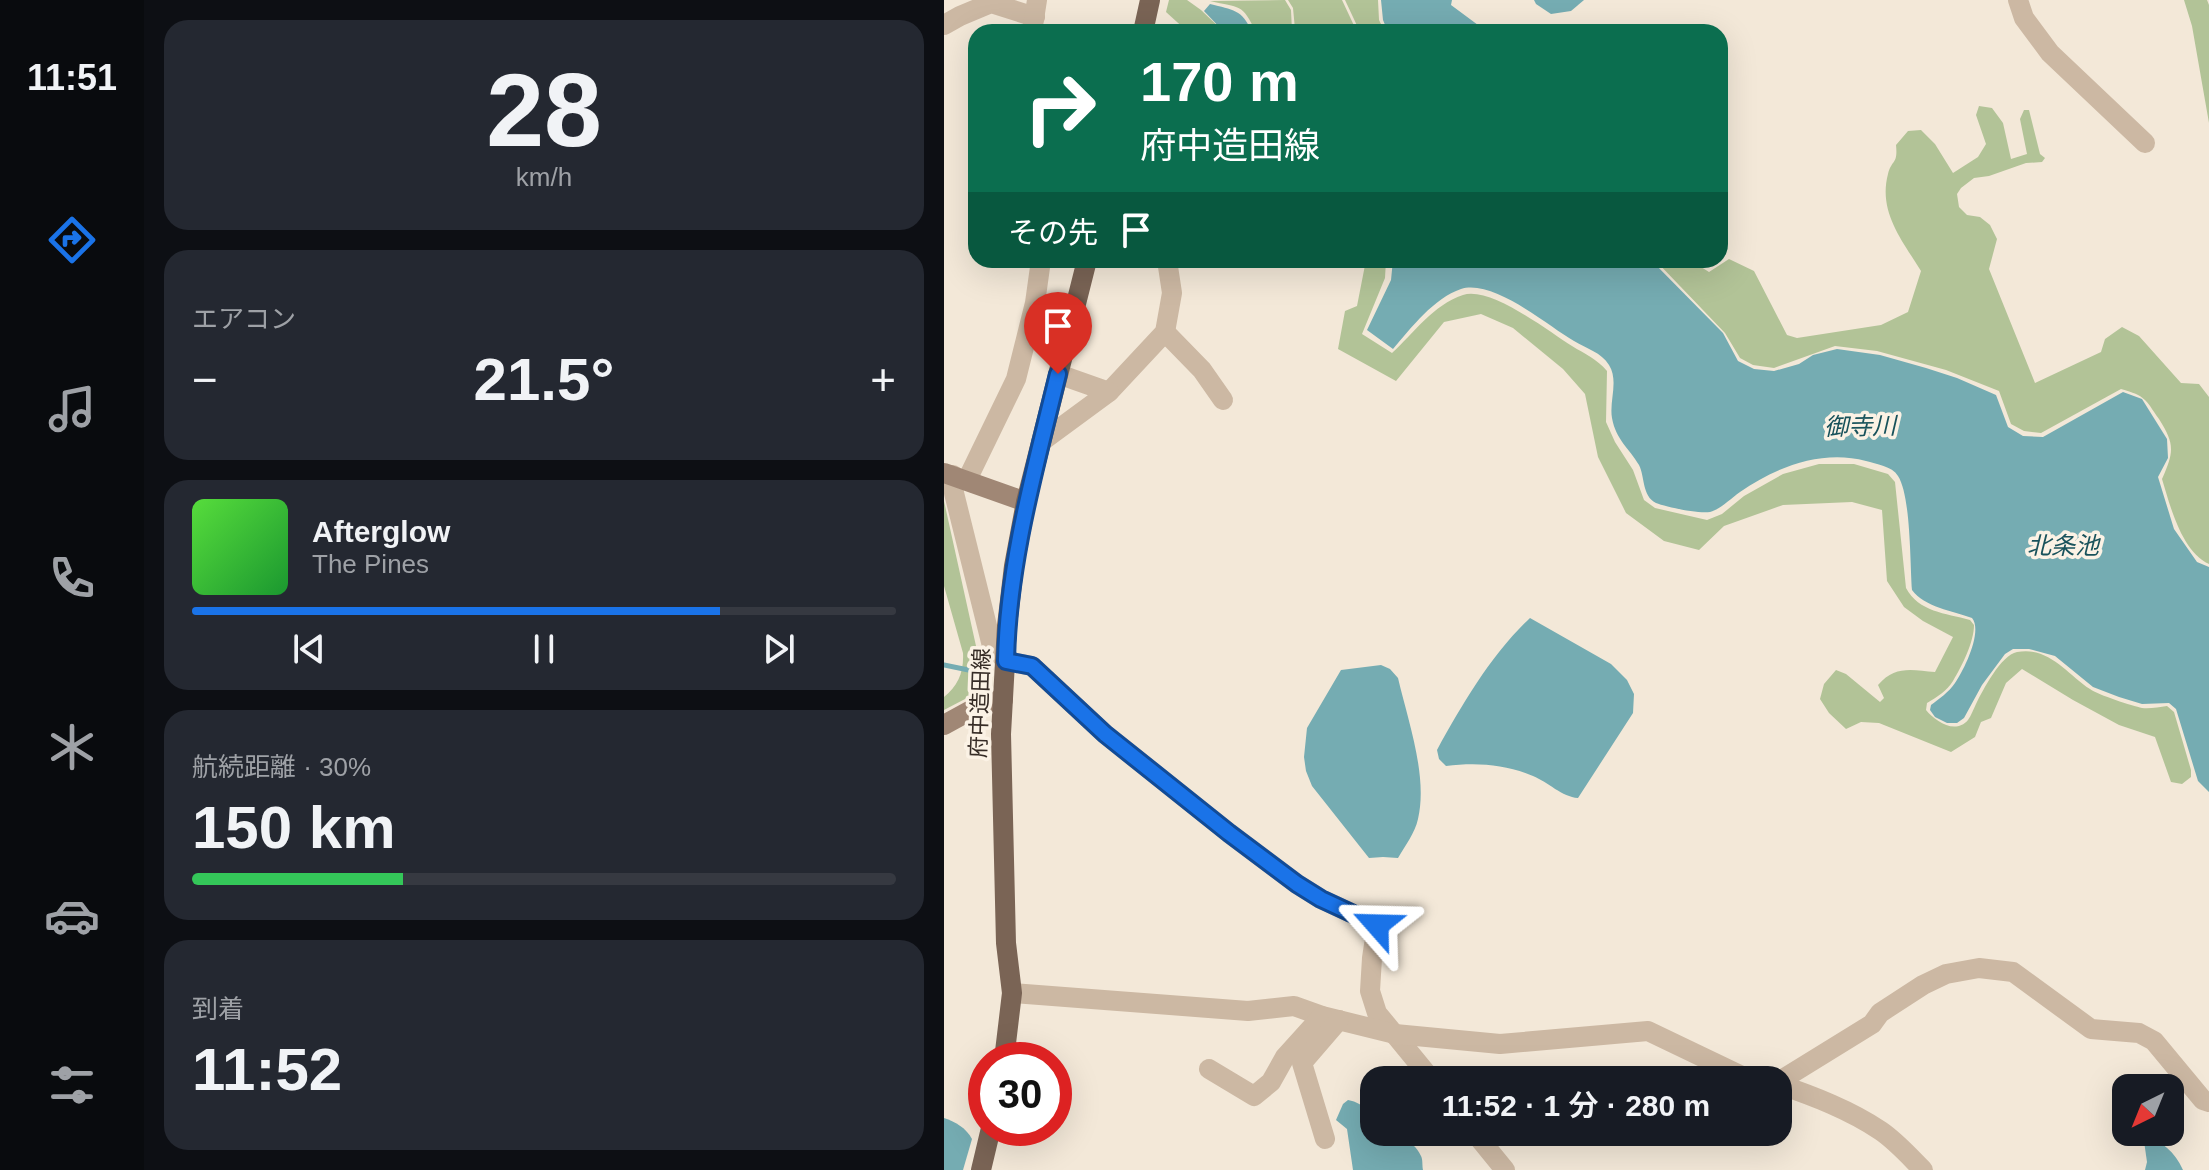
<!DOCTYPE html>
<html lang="ja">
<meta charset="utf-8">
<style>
:root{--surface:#171b24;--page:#242831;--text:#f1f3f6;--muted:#9ea1a6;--line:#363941;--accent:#1a73e8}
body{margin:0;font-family:Helvetica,"Noto Sans JP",sans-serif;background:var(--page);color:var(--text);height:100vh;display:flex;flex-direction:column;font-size:30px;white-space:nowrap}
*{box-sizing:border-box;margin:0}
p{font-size:26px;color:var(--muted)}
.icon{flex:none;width:44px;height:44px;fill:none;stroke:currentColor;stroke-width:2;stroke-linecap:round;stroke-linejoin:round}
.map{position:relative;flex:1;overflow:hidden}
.panel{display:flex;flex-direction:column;gap:20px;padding:20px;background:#0d0f14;width:800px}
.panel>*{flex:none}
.guide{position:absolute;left:24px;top:24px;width:760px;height:244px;border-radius:24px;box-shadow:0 8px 32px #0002;background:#0b6e4f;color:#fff;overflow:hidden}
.needle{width:52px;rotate:223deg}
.buttons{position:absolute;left:1168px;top:1074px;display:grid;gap:16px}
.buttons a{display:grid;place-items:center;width:72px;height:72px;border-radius:16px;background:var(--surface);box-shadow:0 8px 32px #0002;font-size:40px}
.speed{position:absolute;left:24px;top:1042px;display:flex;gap:16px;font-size:40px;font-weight:700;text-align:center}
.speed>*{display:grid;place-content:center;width:104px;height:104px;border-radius:50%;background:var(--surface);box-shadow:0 8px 32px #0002;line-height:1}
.speed .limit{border:12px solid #d22;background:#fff;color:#111}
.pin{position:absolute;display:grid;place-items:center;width:68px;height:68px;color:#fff;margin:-82px -34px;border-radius:50% 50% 50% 0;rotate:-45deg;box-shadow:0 0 8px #0007}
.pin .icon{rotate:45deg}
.me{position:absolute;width:88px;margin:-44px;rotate:295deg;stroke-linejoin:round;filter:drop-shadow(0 0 6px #0008)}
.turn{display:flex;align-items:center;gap:28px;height:168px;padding:0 40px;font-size:36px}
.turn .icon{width:104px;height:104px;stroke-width:2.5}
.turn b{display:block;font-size:56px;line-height:68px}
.then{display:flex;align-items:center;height:76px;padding:0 40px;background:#0003;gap:16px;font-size:30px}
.big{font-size:60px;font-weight:600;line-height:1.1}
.panel .card{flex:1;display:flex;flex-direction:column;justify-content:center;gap:12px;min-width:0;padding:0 28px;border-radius:24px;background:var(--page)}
.panel .dial{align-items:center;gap:0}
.dial b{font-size:104px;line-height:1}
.song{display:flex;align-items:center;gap:24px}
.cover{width:96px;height:96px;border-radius:12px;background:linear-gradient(135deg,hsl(110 70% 55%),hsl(130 70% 35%))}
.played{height:8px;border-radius:4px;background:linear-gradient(90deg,var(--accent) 75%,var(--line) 75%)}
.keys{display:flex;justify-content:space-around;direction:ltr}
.heat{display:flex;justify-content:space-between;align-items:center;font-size:44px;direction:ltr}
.charge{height:12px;border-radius:6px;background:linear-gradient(90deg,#34c759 30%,var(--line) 0)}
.trip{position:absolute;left:416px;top:1066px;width:432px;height:80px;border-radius:24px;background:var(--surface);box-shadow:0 8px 32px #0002;font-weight:600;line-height:80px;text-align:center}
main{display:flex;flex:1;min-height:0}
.tab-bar{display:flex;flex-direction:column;width:144px;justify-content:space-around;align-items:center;background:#090b0e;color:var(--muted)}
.tab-bar .icon{width:56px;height:56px}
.tab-bar .on{color:var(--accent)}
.tab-bar b{font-size:36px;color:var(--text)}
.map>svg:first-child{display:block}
.green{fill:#b2c397}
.water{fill:#75acb2}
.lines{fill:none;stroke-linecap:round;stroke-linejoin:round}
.stream{stroke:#75acb2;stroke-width:5}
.street{stroke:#ccb8a3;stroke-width:20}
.secondary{stroke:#a08775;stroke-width:20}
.primary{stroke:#7a6455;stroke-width:20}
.route-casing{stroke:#114b97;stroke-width:20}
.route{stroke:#1a73e8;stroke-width:14}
.labels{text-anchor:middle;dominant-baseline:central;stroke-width:7;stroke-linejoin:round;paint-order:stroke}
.street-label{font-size:22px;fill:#362c26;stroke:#fbf2e5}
.water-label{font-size:24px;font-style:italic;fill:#18525b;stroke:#fbf2e5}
</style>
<main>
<nav class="tab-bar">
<b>11:51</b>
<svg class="icon on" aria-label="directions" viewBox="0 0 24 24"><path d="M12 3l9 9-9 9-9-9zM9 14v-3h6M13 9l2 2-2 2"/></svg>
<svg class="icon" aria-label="music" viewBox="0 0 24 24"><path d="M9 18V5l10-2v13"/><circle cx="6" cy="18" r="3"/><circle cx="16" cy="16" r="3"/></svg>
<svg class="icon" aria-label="phone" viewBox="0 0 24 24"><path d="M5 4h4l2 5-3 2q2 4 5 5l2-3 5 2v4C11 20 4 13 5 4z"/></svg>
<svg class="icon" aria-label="climate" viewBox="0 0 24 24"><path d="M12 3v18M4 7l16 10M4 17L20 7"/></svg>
<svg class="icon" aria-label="car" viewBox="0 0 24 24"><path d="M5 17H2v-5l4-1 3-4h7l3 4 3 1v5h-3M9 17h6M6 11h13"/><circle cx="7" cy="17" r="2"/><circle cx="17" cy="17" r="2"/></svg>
<svg class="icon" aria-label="filters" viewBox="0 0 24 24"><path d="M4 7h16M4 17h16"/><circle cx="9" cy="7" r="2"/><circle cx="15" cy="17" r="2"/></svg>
</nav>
<section class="panel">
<div class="card dial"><b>28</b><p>km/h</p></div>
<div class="card"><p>エアコン</p>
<div class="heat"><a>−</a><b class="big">21.5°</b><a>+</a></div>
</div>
<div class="card">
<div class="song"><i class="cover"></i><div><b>Afterglow</b><p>The Pines</p></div></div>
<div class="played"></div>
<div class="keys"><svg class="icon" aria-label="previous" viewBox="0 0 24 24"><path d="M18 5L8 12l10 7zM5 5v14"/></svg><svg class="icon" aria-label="pause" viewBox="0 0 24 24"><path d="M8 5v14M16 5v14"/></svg><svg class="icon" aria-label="next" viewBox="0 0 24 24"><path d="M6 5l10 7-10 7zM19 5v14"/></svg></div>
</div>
<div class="card"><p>航続距離 · 30%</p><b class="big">150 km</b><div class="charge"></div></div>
<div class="card"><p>到着</p><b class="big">11:52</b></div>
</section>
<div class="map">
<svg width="1265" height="1170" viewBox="0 0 1265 1170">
<rect width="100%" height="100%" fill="#f3e8d8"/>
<g class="green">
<polygon points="225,0 243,0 257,10 280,32 244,32 222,12"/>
<path d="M 341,0 L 347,10 L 348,31 L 352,32 L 312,32 C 298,3 296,8 266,1 Z"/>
<polygon points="344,0 398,0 413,32 364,32 351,29 349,8"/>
<polygon points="401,0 434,0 435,20 441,32 416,32"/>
<polygon points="1240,0 1263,0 1265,5 1265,123 1248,26"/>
<path d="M 1035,106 L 1048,108 L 1059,123 L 1067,159 L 1083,154 L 1076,119 L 1080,110 L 1085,110 L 1096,154 L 1101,158 L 1098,162 L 1082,163 L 1045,176 L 1030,178 L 1017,188 L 1013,194 L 1015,207 L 1023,215 L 1036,217 L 1046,225 L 1053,239 L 1045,269 L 1091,383 L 1157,352 L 1161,339 L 1178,327 L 1195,336 L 1237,383 L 1255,384 L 1265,397 L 1265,564 C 1237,551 1226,505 1218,479 C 1230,452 1231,444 1215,419 C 1201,399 1202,396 1177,389 L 1097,433 L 1080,431 L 1067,424 L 1055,391 L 1002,370 L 933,351 L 891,346 L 830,368 L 809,365 L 796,358 L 781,333 L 711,260 L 746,260 L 765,272 L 785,259 L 810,271 L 843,335 L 853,338 L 937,325 L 964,312 L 977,271 C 958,240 934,212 944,174 C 948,159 954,165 952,145 L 964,131 L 977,130 L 991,144 L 1009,173 L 1034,157 L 1042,144 L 1032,115 Z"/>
<path d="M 422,260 L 442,260 L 441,278 L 418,334 L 448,353 C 470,333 489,305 519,295 C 547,286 605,332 628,346 C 641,354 653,359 663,371 L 662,422 L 671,442 L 689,470 L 700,500 L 711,508 L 763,520 L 778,514 L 800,496 L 839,474 L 875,464 L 910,464 L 944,474 L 951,482 L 962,588 C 975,612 1001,613 1026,620 L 1030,625 C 1030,642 1018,666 1009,681 C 1003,691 993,697 983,703 L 982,710 C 991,721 1011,735 1024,720 C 1027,716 1030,708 1032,704 C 1039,690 1057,655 1073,652 C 1105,646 1123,674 1146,689 C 1154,695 1189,706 1198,708 C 1206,709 1215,707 1223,706 L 1230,712 L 1247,770 L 1247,777 L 1238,784 L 1227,782 L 1211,737 L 1175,725 L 1129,700 L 1078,669 L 1062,683 L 1047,718 L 1037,722 L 1031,737 L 1007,752 L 935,723 L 917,722 L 902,729 L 885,713 L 876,699 L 880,684 L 892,670 L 902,674 L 936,702 L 940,698 L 934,685 C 951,665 968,670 991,672 L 1009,637 L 979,621 L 960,607 L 943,581 L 938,510 L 908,502 L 839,505 L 780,526 L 755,550 L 720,541 L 682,513 L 654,457 L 641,394 L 619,369 L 569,328 L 537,314 L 500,322 L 452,381 L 394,349 L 401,311 L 413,306 Z"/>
<path d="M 0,501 L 34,655 L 36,676 L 43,676 L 43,680 L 21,699 L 0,710 L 0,697 C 14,686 20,672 19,653 L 0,586 Z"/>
</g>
<g class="water">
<polygon points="437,0 508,0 507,5 534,25 549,32 444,32 439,20"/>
<polygon points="590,0 640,0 627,11 607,14 592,4"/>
<path d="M 266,4 C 289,10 298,9 308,32 L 280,32 L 260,11 Z"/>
<path d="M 449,260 L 707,260 L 779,333 L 794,361 L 810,369 L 830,371 L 855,364 L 869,355 L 893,349 L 936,355 L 982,368 L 1013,378 L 1052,395 L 1064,427 L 1079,436 L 1099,437 L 1179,392 L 1198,399 L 1223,439 L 1224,458 L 1214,477 L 1230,529 L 1253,562 L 1265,567 L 1265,792 L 1254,781 L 1232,709 L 1225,703 L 1198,704 L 1175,697 L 1149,687 L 1111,656 L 1085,649 L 1069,649 L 1061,654 L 1038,685 L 1020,718 L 1013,723 L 1003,723 L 991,717 L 986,710 L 987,705 C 995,699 1005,692 1011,683 C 1020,670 1039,631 1028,618 C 1009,611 980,607 968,590 C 966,564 967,496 954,476 C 948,466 932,464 922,461 C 878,449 832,467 796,492 C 786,499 777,509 766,512 C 755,514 722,507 712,503 C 698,496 701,477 695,465 C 685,448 672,440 668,418 C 665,401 675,381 665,365 C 657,352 643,349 630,341 C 604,326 550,279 517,289 C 490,298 467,328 449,349 L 423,330 L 447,280 Z"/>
<path d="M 586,618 L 667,664 L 683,680 L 690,694 L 689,713 L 634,798 C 618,797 604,782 589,776 C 562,764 531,762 502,766 L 495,759 L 493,750 C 519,703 547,655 586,618 Z"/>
<path d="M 437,665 L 446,669 L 454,678 C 464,721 484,776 474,819 C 471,833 461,846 454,858 L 439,857 L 425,858 L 368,786 L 362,771 L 360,757 L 363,728 L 397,670 Z"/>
<path d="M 404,1100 C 421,1103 430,1116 430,1132 C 447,1132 469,1138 477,1156 C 479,1160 478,1165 479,1170 L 409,1170 L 403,1129 L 392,1120 L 399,1104 Z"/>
<path d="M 0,1118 C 12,1122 22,1128 28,1139 L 19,1170 L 0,1170 Z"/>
<path d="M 1199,1134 C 1218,1141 1231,1152 1239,1170 L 1201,1170 L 1203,1162 Z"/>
</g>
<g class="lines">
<polyline class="stream" points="0,665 39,673 42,668 41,658"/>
<g class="street">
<polyline points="1074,0 1080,18 1106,53 1201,143"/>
<polyline points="0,25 16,16 47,3 91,17"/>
<polyline points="88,32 93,0"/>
<polyline points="221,332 258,370 279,400"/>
<polyline points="165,392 221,332 228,293 223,260"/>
<polyline points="97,442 165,392 114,374"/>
<polyline points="9,475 10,493 48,646 62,661 88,666 161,734 285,833 353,884 377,899 433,925 428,958 426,991 433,1013 488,1080"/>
<polyline points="23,480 72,379 91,303 97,260"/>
<polyline points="68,993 304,1011 350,1006 378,1016 451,1034 556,1044 704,1031 800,1077 815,1080"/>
<polyline points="265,1069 310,1096 327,1082 341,1057 378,1016"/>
<polyline points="834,1082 928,1024 936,1013 979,985 1002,974 1035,968 1069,972 1147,1029 1195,1033 1210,1041 1259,1100 1265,1102"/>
<path d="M 834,1084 C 869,1096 906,1110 937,1131 C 953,1142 966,1157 979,1170"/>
<polyline points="530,1132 561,1170"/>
<polyline points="381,1139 358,1063 395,1020"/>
</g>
<g class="secondary">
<polyline points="0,473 82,502"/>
<polyline points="0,725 40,703 59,700"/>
</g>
<g class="primary">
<polyline points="199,32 206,0"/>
<polyline points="60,1060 68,993 62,943 57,734 63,626 70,566 82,502 143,260"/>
<polyline points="37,1170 47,1128"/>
</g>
</g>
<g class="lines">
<defs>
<path id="route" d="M 114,374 C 91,469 64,563 62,661 L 88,666 L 161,734 L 285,833 L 353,884 L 377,899 L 433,925"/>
</defs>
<use href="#route" class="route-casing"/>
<use href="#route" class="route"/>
</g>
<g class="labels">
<g class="street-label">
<text transform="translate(36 703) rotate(-88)">府中造田線</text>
</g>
<g class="water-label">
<text transform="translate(916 426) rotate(-1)">御寺川</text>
<text x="1119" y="545">北条池</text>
</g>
</g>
</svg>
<div class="buttons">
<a><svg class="needle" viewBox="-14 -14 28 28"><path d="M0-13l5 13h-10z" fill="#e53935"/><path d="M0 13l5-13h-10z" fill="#9ea1a6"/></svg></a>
</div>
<div class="speed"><div class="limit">30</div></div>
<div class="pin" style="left:114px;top:374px;background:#d93025"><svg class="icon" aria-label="arrive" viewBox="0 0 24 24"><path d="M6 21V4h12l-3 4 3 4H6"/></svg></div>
<svg class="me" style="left:433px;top:925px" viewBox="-20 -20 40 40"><path d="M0-17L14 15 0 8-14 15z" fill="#1a73e8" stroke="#fff" stroke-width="4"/></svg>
<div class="trip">11:52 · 1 分 · 280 m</div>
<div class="guide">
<div class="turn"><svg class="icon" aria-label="right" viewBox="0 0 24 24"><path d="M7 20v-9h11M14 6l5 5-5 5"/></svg><div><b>170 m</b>府中造田線</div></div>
<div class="then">その先<svg class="icon" aria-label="arrive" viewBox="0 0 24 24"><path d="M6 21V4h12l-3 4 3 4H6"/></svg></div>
</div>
</div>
</main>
